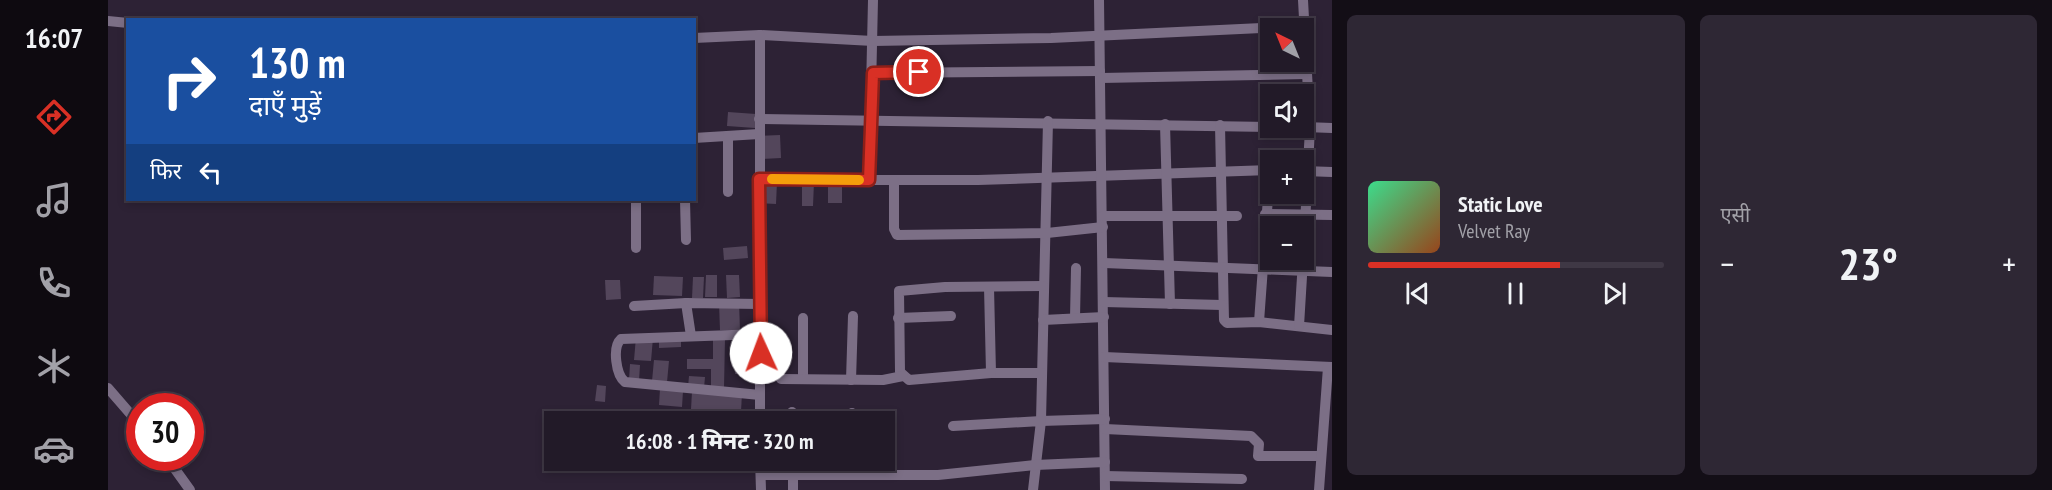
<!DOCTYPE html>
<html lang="hi">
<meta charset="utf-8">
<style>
:root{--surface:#221a28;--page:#2e2734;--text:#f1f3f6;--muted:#a2a1a8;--line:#3f3845;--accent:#d93025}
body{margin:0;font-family:"PT Sans Narrow","Noto Sans Devanagari",sans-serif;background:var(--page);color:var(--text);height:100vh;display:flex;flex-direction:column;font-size:22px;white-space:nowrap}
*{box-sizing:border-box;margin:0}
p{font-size:20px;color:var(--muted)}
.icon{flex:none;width:33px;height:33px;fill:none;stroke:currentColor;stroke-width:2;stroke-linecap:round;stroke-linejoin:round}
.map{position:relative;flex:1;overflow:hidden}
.panel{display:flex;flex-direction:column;gap:15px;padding:15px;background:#130e16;width:720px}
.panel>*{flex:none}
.banner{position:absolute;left:18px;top:18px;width:570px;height:183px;border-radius:0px;box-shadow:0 3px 9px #0003,0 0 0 2px var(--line);background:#1a4fa0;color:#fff;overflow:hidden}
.needle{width:39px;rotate:317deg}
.fabs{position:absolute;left:1152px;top:18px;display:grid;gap:12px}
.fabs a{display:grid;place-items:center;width:54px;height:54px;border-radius:0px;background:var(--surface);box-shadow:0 3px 9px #0003,0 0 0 2px var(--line);font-size:30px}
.speed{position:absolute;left:18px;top:393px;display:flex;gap:12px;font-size:30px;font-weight:700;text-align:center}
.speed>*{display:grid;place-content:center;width:78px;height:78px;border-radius:50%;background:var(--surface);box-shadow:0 3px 9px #0003,0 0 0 2px var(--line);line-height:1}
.speed .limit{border:9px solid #d22;background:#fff;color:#111}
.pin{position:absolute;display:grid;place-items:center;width:51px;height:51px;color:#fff;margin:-26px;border:3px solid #fff;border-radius:50%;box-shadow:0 2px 6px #0007}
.me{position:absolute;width:66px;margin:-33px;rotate:358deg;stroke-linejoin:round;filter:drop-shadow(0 0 4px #0008)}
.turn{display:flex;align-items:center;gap:21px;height:126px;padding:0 24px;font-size:27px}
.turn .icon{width:78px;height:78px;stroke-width:2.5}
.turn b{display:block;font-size:42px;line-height:51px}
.then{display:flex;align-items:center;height:57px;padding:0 24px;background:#0003;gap:12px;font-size:22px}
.big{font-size:45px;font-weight:800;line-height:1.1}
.panel .tile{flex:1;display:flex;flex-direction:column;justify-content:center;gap:9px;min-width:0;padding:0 21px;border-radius:9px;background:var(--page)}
.song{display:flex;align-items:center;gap:18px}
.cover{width:72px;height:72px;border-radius:9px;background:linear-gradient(135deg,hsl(150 70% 55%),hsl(20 70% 35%))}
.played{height:6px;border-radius:3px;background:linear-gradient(90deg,var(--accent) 65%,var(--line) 65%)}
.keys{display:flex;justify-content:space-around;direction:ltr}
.heat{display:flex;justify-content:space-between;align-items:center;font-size:33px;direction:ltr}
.panel .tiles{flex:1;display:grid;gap:15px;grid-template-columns:repeat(2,1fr)}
.trip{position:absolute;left:436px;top:411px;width:351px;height:60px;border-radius:0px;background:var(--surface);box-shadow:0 3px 9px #0003,0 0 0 2px var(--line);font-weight:800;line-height:60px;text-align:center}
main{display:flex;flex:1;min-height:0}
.dock{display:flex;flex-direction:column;width:108px;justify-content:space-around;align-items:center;background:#0e0a10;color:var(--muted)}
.dock .icon{width:42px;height:42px}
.dock .active{color:var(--accent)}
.dock b{font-size:27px;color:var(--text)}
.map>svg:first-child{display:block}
.building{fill:#53465b}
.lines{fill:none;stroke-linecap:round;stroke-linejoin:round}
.minor{stroke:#7c6f86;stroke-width:10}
.route-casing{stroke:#8d1f18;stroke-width:15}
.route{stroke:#d93025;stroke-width:10}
.slow{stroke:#f59e0b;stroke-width:10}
</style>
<main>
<nav class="dock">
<b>16:07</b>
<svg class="icon active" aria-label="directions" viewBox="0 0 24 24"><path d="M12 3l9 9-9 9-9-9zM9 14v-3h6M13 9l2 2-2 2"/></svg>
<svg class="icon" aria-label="music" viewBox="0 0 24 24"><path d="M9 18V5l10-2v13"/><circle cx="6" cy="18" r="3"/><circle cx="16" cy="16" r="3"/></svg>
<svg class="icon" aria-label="phone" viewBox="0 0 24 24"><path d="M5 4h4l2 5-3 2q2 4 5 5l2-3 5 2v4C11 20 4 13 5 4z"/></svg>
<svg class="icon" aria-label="climate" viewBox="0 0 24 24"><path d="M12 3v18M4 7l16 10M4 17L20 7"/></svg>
<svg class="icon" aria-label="car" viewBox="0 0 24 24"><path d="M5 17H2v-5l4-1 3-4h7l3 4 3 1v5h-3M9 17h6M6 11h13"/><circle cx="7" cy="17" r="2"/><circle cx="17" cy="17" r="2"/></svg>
</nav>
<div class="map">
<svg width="1224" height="490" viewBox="0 0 1224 490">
<rect width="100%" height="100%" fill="#2d2235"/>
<g class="building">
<polygon points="620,112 648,114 647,128 619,126"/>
<polygon points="672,135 673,158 652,159 651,136"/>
<polygon points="653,181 669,182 668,204 652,203"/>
<polygon points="694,182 706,182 705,206 694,206"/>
<rect x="720" y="184" width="14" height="19"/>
<polygon points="639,246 640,258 616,260 615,248"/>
<polygon points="598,275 609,275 609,297 597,297"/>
<polygon points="618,275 631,275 632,297 619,298"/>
<polygon points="546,276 575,277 574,296 545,295"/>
<polygon points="585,277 596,277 595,298 584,298"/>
<polygon points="497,280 512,280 513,299 498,300"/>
<polygon points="631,302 632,330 612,330 611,303"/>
<polygon points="528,337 545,338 543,361 526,360"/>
<polygon points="551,338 573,338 573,347 551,348"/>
<polygon points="605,339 617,339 616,388 603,388 603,369 579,369 579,359 605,359"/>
<polygon points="626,358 648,358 648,374 627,374"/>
<polygon points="546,360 561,361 559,382 544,381"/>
<polygon points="522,364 532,365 531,381 521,380"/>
<polygon points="581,376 597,377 596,388 580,387"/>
<polygon points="489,385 498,386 497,402 487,401"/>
<polygon points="552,389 575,391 574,407 551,405"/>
<polygon points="584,392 634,394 633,411 583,409"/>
</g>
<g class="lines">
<g class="minor">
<polyline points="765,0 761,180 870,180 1162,170"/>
<polyline points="991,0 997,490"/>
<polyline points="1195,0 1202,128 1196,243"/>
<polyline points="0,21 20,23"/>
<polyline points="586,38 652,35 765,41 943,38 1197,26"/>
<polyline points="765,73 992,71"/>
<polyline points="993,78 1199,74"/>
<polyline points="651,119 1162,127"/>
<polyline points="940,121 933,421 997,419"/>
<polyline points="1057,124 1062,304"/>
<polyline points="1112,125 1116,320 1119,323 1151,322 1224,330"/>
<polyline points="1197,127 1224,128"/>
<polyline points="586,138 651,134"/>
<polyline points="1196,171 1224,172"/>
<polyline points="651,179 761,180"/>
<polyline points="786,181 786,229 789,235 939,233 995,227"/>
<polyline points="620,192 620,136"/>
<polyline points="528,200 528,248"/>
<polyline points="577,200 578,240"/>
<polyline points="1157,214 1224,215"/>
<polyline points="995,216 1129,216"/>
<polyline points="996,263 1224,272"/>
<polyline points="881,287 883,373 934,373"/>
<polyline points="996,302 1114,305"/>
<polyline points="578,303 583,336"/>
<polyline points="652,304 652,422"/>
<polyline points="526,306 578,303 652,304 652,35"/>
<polyline points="695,318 695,379"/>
<polyline points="790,318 843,316"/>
<polyline points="967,318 968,268"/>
<polyline points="935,320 996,317"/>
<polyline points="1151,322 1162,170"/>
<polyline points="1191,326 1195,260"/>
<polyline points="996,357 1224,367"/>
<polyline points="883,373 801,380 792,372 791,291 837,287 935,286"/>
<polyline points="673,379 775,380 795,376"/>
<polyline points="743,380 745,316"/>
<polyline points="0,388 32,425"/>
<path d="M 652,395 L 517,382 C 508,375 504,347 513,339 L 652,334"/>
<polyline points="684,412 684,422"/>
<polyline points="744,413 744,422"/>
<polyline points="845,426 933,421 925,490"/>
<polyline points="997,429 1143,436 1151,444 1150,456 1213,456"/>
<polyline points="59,458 82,490"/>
<polyline points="652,460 653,490"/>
<polyline points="685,460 685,490"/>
<polyline points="746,460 746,473"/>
<polyline points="653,475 830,475 927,465 997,462"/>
<polyline points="997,476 1134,479"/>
<polyline points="1211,490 1220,367"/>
</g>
</g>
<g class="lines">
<defs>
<polyline id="route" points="653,353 651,179 761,180 765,73 811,72"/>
</defs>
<use href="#route" class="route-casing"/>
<use href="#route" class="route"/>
<polyline class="slow" points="664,179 751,180"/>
</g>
</svg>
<div class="fabs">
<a><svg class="needle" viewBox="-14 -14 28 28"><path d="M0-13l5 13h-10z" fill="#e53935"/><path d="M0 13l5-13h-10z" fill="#a2a1a8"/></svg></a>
<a><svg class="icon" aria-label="sound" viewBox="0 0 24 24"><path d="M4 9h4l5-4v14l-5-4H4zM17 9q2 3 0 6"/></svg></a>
<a>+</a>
<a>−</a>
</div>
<div class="speed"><div class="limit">30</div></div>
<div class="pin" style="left:811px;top:72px;background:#d93025"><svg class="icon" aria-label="arrive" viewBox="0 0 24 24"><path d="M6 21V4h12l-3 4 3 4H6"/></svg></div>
<svg class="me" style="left:653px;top:353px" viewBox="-20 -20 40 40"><circle r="19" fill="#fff"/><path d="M0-13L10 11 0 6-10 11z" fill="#d93025"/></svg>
<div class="trip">16:08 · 1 मिनट · 320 m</div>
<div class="banner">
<div class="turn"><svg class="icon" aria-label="right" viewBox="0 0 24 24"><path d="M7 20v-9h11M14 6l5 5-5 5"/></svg><div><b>130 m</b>दाएँ मुड़ें</div></div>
<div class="then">फिर<svg class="icon" aria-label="left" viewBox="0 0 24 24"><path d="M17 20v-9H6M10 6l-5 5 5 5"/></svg></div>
</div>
</div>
<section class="panel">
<div class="tiles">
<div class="tile">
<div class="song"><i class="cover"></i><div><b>Static Love</b><p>Velvet Ray</p></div></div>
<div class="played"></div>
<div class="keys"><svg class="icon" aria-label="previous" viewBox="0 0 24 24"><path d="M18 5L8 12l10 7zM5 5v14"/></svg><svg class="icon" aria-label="pause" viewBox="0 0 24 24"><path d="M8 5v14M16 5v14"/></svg><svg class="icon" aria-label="next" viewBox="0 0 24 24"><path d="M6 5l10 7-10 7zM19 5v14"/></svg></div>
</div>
<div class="tile"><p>एसी</p>
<div class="heat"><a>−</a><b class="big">23°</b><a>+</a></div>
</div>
</div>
</section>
</main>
